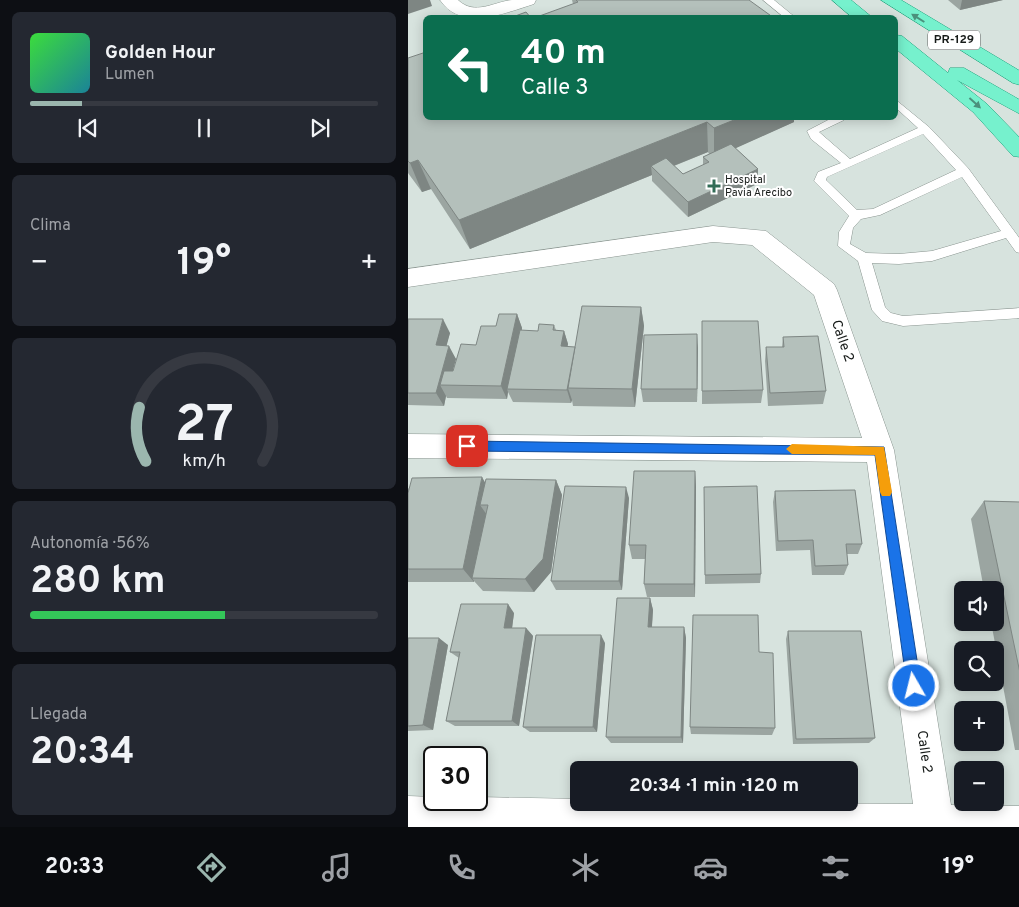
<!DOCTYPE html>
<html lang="es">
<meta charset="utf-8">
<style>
:root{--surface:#171b24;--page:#242831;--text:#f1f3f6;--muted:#9ea1a6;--line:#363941;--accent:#9bb6ae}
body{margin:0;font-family:Overpass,sans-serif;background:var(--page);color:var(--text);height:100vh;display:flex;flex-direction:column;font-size:19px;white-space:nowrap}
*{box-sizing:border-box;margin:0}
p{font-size:16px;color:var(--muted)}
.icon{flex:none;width:28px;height:28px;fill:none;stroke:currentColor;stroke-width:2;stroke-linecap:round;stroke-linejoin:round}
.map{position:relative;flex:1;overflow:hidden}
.details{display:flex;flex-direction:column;gap:12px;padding:12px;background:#0d0f14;width:408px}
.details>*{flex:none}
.banner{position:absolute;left:15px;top:15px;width:475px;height:105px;border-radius:8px;box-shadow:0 2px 12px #0003;background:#0b6e4f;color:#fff;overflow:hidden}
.controls{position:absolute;left:546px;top:581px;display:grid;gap:10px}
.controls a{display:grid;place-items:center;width:50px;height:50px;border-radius:8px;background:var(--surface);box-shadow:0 2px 12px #0003;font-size:25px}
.speed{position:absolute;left:15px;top:746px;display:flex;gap:10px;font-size:25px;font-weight:700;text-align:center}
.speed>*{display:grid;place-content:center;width:65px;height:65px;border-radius:50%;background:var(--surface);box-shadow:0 2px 12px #0003;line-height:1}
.speed .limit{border:2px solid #111;border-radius:8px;background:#fff;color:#111}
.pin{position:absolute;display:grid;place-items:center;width:42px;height:42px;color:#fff;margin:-21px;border-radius:10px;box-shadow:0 2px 8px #0006}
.me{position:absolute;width:55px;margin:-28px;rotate:352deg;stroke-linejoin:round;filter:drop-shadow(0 0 4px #0008)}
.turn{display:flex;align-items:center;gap:18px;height:105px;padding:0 15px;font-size:22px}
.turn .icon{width:65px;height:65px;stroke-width:2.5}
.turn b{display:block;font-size:35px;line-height:42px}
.big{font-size:38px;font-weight:700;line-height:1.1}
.details .tile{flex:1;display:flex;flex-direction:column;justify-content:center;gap:8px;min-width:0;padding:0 18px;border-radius:8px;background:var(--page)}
.details .dial{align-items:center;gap:0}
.dial svg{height:130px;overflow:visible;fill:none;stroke:var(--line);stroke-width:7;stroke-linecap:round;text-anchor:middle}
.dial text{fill:var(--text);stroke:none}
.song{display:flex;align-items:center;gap:15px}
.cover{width:60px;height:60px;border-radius:8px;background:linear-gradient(135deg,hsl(120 70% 55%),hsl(190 70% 35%))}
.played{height:5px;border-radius:2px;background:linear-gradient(90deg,var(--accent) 15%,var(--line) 15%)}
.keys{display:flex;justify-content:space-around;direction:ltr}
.heat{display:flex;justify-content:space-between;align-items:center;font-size:28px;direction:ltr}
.charge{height:8px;border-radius:4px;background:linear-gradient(90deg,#34c759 56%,var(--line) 0)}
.trip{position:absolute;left:162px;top:761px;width:288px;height:50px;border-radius:8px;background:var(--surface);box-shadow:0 2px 12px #0003;font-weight:700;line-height:50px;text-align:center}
.dock{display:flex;height:80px;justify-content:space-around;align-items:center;background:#090b0e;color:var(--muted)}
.dock .icon{width:35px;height:35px}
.dock .active{color:var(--accent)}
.dock b{font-size:22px;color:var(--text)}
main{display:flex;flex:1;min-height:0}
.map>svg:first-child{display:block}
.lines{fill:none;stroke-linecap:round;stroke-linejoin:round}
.service-casing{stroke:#89948f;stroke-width:1}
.minor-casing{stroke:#89948f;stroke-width:1}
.primary-casing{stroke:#19a079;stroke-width:1}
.service{fill:#fff;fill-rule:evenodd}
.minor{fill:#fff;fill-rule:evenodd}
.primary{fill:#76f1cd;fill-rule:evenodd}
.wall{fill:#9ba5a1;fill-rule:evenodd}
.shaded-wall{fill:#7e8683}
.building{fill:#b4c0bb;stroke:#7e8683}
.oneway{fill:#4b917c}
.route{fill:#1a73e8;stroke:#114b97}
.slow{fill:#f59e0b}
.poi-dot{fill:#326c56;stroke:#fff;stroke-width:2}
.labels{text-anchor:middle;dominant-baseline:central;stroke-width:4;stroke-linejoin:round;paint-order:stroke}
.far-poi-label{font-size:11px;fill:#171b19;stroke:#fff;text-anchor:start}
.shield{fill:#fff;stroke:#5d5f5e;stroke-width:1}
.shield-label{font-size:12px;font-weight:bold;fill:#171b19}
.street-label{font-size:14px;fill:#171b19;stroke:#fff}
</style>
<main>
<section class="details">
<div class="tile">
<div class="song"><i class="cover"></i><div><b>Golden Hour</b><p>Lumen</p></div></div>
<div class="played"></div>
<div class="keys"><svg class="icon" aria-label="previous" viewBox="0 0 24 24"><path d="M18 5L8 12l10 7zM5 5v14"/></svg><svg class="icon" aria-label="pause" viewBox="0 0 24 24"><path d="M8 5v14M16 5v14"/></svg><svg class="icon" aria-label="next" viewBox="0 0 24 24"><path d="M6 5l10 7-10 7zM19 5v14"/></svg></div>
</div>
<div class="tile"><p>Clima</p>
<div class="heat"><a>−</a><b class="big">19°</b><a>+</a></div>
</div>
<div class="tile dial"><svg viewBox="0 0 100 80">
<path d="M14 69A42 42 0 1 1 86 69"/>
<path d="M14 69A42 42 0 0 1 10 36" stroke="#9bb6ae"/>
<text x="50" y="56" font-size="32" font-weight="700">27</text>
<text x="50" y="72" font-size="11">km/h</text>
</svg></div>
<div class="tile"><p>Autonomía · 56%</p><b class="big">280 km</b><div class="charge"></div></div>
<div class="tile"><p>Llegada</p><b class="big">20:34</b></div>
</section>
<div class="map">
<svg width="612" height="827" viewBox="0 0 612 827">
<rect width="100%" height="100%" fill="#d7e3de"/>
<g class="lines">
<defs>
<g id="service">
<polygon points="355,0 366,0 388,18 377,18"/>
<path d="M 488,100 L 521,127 L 560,168 L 612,239 L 612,253 L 608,252 L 598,238 L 524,261 L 491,264 L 464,263 L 477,307 L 483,313 L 495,316 L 612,308 L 612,318 L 495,326 L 474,321 L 464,310 L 450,261 L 430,246 L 431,232 L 441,216 L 406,181 L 410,172 L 433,163 L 403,139 L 399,131 L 424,118 L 437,118 L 436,120 L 411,132 L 442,159 L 510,128 L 488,108 ZM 515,134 L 548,170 L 465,209 L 449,210 L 418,180 L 419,177 ZM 554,177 L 593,231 L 524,251 L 491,254 L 458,253 L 442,244 L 445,228 L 453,219 L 472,215 Z"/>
</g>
<g id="minor">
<path d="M 32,0 L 50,0 C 67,16 85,2 104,0 C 112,0 121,0 128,0 L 126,4 C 97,13 53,32 32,0 Z"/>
<polygon points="305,226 358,231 426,284 429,290 486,450 543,805 612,806 612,827 0,827 0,796 26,797 26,800 69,800 69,797 171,799 171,802 505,804 459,462 0,458 0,434 454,438 406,295 344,245 305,242 0,287 0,269"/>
</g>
<g id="primary">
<polygon points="424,0 443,0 465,18 445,18"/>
<polygon points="473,0 493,0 612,71 612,85 605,83"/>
<polygon points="488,35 494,36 540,73 542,68 556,68 612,100 612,114 549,80 579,104 612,138 612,157 605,156 565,112 488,49"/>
</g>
</defs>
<use href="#service" class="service-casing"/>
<use href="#minor" class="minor-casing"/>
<use href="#primary" class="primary-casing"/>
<use href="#service" class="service"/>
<use href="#minor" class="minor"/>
<use href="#primary" class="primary"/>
</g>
<g class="wall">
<polygon points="164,0 341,0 165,4"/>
<polygon points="540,0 595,0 552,10"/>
<path d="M 0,58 L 18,118 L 386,118 L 386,122 L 327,148 L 350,169 L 349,184 L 280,217 L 244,181 L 244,175 L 62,249 L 23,189 L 14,192 L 0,173 ZM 300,152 L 301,154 L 295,157 L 295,165 L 275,174 L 266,166 Z"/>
<polygon points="233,307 236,326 227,407 165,406 164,400 163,403 105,402 100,392 99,399 39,398 38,396 36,406 0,405 0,319 42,333 38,346 48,359 44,371 45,371 68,345 88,326 109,314 114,328 114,331 130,331 146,325 148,330 156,331 160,344 159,347 167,347"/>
<polygon points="375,337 418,391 415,404 360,406 357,361 358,347 374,347"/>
<polygon points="290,348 289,402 235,402 233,389"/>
<polygon points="355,390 353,403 294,404 294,391"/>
<polygon points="287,471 288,487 287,597 239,597 236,584 237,559 224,559 221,545"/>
<polygon points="148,480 154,495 143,572 126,592 75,591 66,581 66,582 0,582 0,488 1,489 77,483"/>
<polygon points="296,487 353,574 352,583 297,584"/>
<polygon points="367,491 454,544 450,554 439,554 440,565 436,575 404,575 402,550 368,551 365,502"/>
<polygon points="221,498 214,590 148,590 143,581"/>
<polygon points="576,501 612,502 612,750 607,750 583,622 588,622 588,590 576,590 563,519"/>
<polygon points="242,598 245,610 244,627 276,627 278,638 275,743 203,743 198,737"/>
<polygon points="106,613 104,628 118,628 125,636 111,726 47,726 38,721 51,658 42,652"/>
<polygon points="380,631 467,738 461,743 385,744 378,639"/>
<polygon points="0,638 40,645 25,730 0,731"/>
<polygon points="197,643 189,732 122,732 115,727"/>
<polygon points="351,652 367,728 364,735 283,734 282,727"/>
</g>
<g class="shaded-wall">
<polygon points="0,0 22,0 24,6 0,14"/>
<polygon points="554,0 595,0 552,10"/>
<polygon points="331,118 386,118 386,122 306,158 306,128"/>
<polygon points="299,122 300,152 250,172 243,166 244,175 62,249 51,220"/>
<polygon points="10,160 23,189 14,192 2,163"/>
<polygon points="350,169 349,184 280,217 280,202"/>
<polygon points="233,307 236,326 227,407 224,389"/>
<polygon points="109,314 114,328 101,389 99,389 100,392 99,399 93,386"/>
<polygon points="35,319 42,333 35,359 28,345"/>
<polygon points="156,331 160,344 157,360 153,346"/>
<polygon points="289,334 290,348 289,402"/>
<polygon points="41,346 48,359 41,385 32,385 38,396 36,406 28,393"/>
<polygon points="167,347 160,388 164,400 163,403 159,390"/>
<polygon points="287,471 288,487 287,597 286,584"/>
<polygon points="74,477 83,493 80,505 72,505 79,515 64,578 66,581 66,582 55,569"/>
<polygon points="148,480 154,495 143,572 126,592 117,579"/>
<polygon points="218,487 221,498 214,590 211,581"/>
<polygon points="242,598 245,610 243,638 240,627"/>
<polygon points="100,604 106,613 103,636 96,628"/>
<polygon points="276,627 278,638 275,743 273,737"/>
<polygon points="118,628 125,636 111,726 104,721"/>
<polygon points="193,635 197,643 189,732 185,727"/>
<polygon points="31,638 40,645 25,730 15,725"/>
</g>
<g class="building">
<polygon points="168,0 341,0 366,18 126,18 170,2"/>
<polygon points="118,12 123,18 102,18"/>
<polygon points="18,52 18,118 331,118 306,128 299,122 51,220 10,160 2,163 0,161 0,58"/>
<polygon points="323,144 350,169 280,202 243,166 258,158 275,174 301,162 295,157"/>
<polygon points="174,306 233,307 224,389 160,388"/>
<polygon points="91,314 109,314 93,386 32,385 36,371 45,371 53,344 68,345 73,326 88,326"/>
<polygon points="0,319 35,319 28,345 41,346 28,393 0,393"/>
<polygon points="294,321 350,321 355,390 294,391"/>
<polygon points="131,324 146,325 145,330 156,331 153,346 167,347 159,390 99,389 112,330 130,331"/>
<polygon points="289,334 289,389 233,389 236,335"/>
<polygon points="410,336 418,391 362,393 358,347 376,347 375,337"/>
<polygon points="226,471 287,471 286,584 236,584 238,545 221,545"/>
<polygon points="74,477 55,569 0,569 0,493 4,478"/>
<polygon points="78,479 148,480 135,559 117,579 64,578 80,505 72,505"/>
<polygon points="157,486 218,487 211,581 143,581"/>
<polygon points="349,486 353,574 297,575 296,487"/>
<polygon points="447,490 454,544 438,544 440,565 407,566 405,540 370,541 367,491"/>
<polygon points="576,501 612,502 612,673"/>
<polygon points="209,598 242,598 240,627 276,627 273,737 198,737"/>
<polygon points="53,604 100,604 96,628 118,628 104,721 38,721 52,652 42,652"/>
<polygon points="285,615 350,615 351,652 365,653 367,728 282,727"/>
<polygon points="380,631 453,631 467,738 388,739"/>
<polygon points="128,635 193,635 185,727 115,727"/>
<polygon points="0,638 31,638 15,725 0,726"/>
</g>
<defs><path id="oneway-solid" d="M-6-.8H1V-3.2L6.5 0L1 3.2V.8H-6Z" transform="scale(1.25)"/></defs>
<g class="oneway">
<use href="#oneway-solid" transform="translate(510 18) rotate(-148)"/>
<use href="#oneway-solid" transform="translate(567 103) rotate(42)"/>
</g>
<polygon class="route" points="59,441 476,447 513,686 511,691 506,693 501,691 499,686 467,455 59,451 53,446"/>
<polygon class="slow" points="384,444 476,447 484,492 482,496 474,496 472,492 467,455 384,454 378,449"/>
<path class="poi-dot" d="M303.5 178.5h5v5h5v5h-5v5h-5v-5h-5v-5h5z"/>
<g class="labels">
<g class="far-poi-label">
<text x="317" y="180">Hospital<tspan x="317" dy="13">Pavia Arecibo</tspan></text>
</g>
<rect class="shield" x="520" y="30.5" width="52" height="19" rx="4"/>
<g class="shield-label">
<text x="546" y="40">PR-129</text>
</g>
<g class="street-label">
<text transform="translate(434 341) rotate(71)">Calle 2</text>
<text transform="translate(516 752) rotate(82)">Calle 2</text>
</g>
</g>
</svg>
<div class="controls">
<a><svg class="icon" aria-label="sound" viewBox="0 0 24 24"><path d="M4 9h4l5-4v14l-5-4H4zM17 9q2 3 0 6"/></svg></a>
<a><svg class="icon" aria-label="search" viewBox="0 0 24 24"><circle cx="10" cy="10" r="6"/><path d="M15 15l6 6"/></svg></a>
<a>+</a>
<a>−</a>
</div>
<div class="speed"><div class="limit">30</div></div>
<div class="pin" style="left:59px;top:446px;background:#d93025"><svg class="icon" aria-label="arrive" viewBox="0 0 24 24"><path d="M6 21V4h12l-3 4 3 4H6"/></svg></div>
<svg class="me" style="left:506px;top:686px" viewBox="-20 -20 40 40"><circle r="17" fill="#1a73e8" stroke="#fff" stroke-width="3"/><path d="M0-11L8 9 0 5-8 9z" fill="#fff"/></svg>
<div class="trip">20:34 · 1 min · 120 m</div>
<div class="banner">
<div class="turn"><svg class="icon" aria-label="left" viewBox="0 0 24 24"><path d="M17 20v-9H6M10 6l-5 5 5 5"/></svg><div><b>40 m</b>Calle 3</div></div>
</div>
</div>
</main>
<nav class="dock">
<b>20:33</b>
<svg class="icon active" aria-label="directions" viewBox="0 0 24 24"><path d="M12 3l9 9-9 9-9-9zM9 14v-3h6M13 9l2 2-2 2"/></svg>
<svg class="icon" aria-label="music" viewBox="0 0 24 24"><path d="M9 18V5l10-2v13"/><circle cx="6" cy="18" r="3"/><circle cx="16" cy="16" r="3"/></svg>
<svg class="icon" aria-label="phone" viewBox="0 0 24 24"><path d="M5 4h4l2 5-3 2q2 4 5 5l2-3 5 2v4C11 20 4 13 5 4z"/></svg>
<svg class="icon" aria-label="climate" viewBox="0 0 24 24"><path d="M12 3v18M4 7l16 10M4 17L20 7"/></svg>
<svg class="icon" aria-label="car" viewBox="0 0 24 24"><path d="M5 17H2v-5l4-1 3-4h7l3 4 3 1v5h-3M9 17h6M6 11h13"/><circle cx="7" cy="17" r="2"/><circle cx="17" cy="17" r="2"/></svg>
<svg class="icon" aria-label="filters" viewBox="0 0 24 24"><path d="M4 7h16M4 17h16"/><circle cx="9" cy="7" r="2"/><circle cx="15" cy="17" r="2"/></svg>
<b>19°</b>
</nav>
